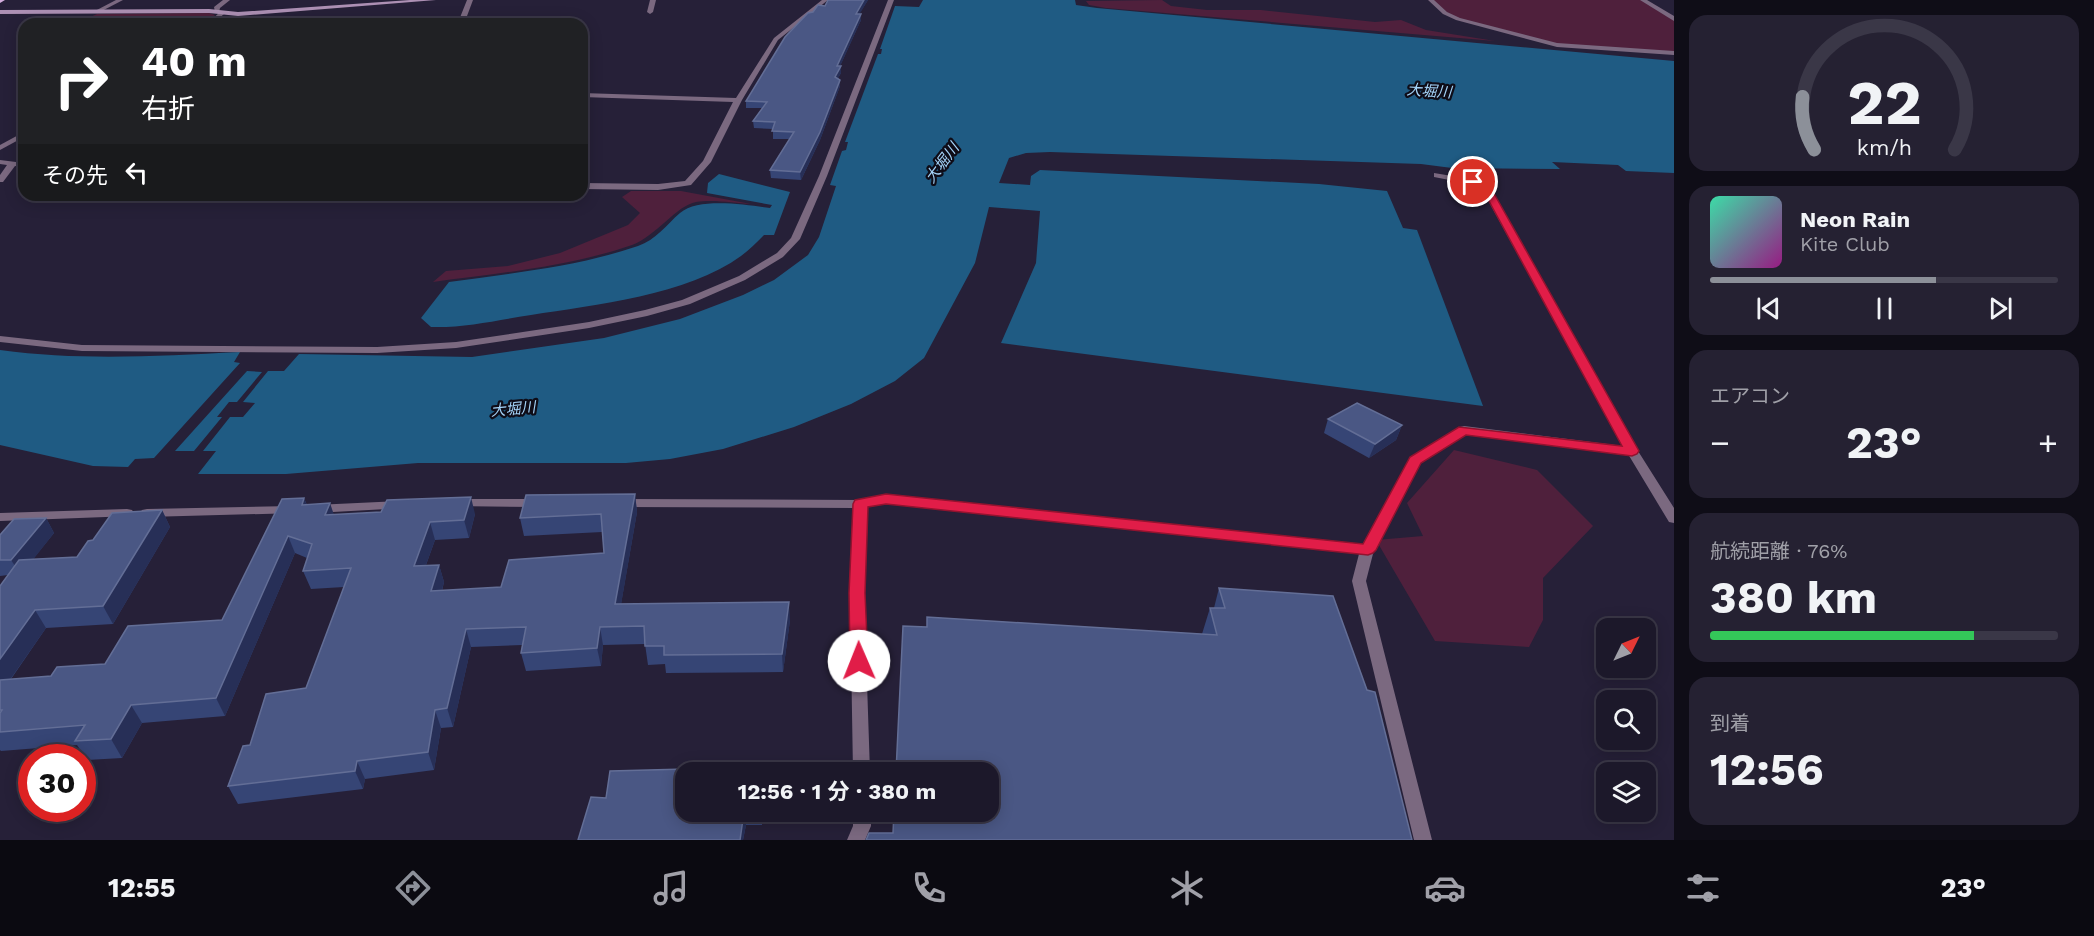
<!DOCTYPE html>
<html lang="ja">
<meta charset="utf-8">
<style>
:root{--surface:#1c182a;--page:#252132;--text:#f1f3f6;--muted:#a0a0a8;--line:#3a3747;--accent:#8c9099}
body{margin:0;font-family:"Work Sans","Noto Sans JP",sans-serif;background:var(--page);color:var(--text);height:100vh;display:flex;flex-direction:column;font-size:22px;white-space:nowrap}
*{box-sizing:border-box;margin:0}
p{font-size:20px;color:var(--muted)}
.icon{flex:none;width:33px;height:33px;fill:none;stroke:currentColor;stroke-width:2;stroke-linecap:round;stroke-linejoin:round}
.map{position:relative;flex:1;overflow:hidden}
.sheet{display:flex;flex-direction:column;gap:15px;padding:15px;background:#0f0d17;width:420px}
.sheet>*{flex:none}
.banner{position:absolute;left:18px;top:18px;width:570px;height:183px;border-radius:18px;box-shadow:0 3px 15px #0003,0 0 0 2px var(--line);background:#202124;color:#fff;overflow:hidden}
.needle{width:39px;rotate:47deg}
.controls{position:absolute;left:1596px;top:618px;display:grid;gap:12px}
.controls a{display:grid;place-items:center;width:60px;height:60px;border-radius:12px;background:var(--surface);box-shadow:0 3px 15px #0003,0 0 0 2px var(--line);font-size:30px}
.speed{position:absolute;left:18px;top:744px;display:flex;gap:12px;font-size:30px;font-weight:700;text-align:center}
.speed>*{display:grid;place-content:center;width:78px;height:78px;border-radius:50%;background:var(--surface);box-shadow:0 3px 15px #0003,0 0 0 2px var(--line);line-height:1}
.speed .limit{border:9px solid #d22;background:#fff;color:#111}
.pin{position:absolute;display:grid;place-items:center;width:51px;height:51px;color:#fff;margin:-26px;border:3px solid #fff;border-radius:50%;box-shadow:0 2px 6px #0007}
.me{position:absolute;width:66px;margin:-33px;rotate:359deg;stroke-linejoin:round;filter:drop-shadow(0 0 4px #0008)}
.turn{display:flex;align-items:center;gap:21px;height:126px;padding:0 24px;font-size:27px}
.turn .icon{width:78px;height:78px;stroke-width:2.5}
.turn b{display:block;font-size:42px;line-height:51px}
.then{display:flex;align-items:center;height:57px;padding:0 24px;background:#0003;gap:12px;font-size:22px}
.big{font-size:45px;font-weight:700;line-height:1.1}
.sheet .widget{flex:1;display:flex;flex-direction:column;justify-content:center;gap:9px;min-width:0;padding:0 21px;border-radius:18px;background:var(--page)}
.sheet .dial{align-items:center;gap:0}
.dial svg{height:156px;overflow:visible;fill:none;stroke:var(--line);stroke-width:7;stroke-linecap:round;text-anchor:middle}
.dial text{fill:var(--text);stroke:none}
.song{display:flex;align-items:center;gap:18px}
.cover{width:72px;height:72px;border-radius:9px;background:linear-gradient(135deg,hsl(160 70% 55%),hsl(310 70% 35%))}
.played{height:6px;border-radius:3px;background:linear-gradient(90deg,var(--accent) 65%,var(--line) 65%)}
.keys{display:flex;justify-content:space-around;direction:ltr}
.heat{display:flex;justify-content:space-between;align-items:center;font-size:33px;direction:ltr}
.charge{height:9px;border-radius:4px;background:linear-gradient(90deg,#34c759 76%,var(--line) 0)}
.trip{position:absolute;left:675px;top:762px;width:324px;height:60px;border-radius:18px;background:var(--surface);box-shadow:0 3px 15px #0003,0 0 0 2px var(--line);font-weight:700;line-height:60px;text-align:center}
.menu{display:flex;height:96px;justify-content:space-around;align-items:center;background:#0b0a11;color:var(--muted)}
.menu .icon{width:42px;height:42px}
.menu .active{color:var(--accent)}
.menu b{font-size:27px;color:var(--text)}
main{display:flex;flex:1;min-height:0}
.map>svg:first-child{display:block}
.green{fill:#4f203c}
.water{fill:#1f5b83}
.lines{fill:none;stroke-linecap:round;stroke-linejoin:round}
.street{fill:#7b6980;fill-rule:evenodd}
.secondary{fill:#ad90b4;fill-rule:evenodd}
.primary{fill:#d4aedd;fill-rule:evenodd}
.wall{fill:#364575}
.shaded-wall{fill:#272f57}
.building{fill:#4a5784;stroke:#636e96;stroke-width:1.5}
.route{fill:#e11d48;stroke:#92132f;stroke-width:1.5}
.labels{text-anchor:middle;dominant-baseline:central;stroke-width:4.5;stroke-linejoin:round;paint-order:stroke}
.far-water-label{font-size:15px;font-style:italic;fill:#a3d2f7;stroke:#0e0c17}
</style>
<main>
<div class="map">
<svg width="1674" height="840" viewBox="0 0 1674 840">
<rect width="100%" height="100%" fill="#262038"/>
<g class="green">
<polygon points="1162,0 1171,6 1207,10 1261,10 1375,22 1401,20 1426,30 1495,41 1106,8 1089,5 1086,1"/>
<polygon points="1433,0 1644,0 1674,19 1674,53 1557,45 1458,19 1445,13"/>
<polygon points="209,13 215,15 205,24 75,24 97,14"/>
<path d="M 631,191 L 681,191 L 751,204 C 734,203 713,199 696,202 C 677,205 655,237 632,245 C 568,267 499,273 433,282 L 446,271 L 508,266 L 560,253 L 628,225 L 640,213 L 622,197 Z"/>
<polygon points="1454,450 1537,470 1593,526 1543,578 1543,620 1529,647 1435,641 1376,540 1423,536 1407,503"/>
</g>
<g class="water">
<polygon points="923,0 1075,0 1076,5 1097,8 1674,61 1674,173 1626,171 1618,165 1552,162 1560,169 1452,168 1421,164 1050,152 1026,153 1009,158 999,183 1030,185 1031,176 1040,170 1319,184 1387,191 1403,228 1417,230 1483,406 1001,343 1036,263 1040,211 989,207 975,263 924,358 895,381 851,404 794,427 723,449 670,459 626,463 418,463 286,474 198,474 216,451 203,451 230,417 243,417 255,403 243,402 268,371 284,371 299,354 472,357 604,338 680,319 743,295 774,280 808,255 819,237 836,186 830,185 842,151 846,150 848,142 845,142 878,54 881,54 882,49 880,49 895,6 919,7"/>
<path d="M 719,174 L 790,192 L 774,235 L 764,235 C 757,242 749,250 741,256 C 688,295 594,305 531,315 C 497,320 465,328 431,327 L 421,318 L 449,282 C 512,273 577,267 638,246 C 656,240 666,225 680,213 C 699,197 746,205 770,208 L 772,205 L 707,193 L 708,183 Z"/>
<path d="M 0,350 C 82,361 158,356 240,352 L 234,362 L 240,363 L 154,458 L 135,459 L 128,467 L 93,466 L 0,445 Z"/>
<polygon points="247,371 262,372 237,402 229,402 217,417 222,417 194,451 175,451"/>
</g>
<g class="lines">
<g class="street">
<polygon points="116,0 123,0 98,13 93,12"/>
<polygon points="223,0 230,0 220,8 219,12 215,12 214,7"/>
<polygon points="467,0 473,0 464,24 421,24 459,20"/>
<polygon points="650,0 656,0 653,12 650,14 647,12"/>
<polygon points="822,0 828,0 778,40 742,100 711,162 691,185 658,190 582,189 582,183 658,184 685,181 703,161 733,102 582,97 582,93 736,98 774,38"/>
<polygon points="888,0 894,0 827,176 800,239 783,257 745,280 690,304 647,316 589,328 456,348 377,353 82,351 0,342 0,336 82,345 377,347 456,342 589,322 645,310 682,300 739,276 777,253 791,238 819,176"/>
<polygon points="1428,0 1434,0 1447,12 1460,18 1557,43 1674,51 1674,55 1557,47 1456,20 1443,14"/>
<polygon points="1640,0 1647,0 1674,16 1674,21"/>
<polygon points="220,12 225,13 213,24 207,24"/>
<polygon points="24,132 24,137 0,150 0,145"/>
<polygon points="0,160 24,163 24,167 15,166 3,182 0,182 0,175 7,165 0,164"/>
<polygon points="1434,173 1476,180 1491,191 1638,451 1674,508 1674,523 1669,522 1628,454 1466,434 1420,462 1374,550 1366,581 1432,840 1414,840 1352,581 1359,554 886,503 868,507 864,593 870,772 853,772 850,593 854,508 621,507 614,503 621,499 861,500 886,495 1363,545 1411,457 1460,427 1464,426 1623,446 1484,193 1470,184 1434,177"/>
<polygon points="456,499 538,499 545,503 538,507 451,506 449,503 451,500"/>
<polygon points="400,501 405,502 407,505 405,508 315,513 310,512 308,509 310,506 315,505"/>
<polygon points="292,506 297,507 299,510 297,513 147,517 142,516 140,513 142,510 147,509"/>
<polygon points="127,509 132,510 134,513 132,516 0,521 0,513"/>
<polygon points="853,812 871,812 871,826 865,840 847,840 853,826"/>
</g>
<polygon class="secondary" points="410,0 436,0 238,16 209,13 0,14 0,10 209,9 238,12"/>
<polygon class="primary" points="0,0 5,0 0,3"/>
</g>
<g class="wall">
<polygon points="868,0 859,14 861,14 861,20 840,66 841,73 838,78 840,80 840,86 820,140 801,180 771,178 770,170 790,139 773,139 773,129 754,128 753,121 762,108 746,108 746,101 813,12 825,6"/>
<polygon points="1328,419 1402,425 1396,440 1369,458 1324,433"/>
<polygon points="635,494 637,512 621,604 790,620 783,672 666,673 665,664 648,665 645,644 603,645 601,666 526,671 521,653 522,645 471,647 453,727 441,728 434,770 365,779 363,789 238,804 228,786 250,745 306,688 344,587 311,589 303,571 307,558 295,553 225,716 142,723 122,758 87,760 77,745 1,751 0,750 0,586 8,575 0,576 0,535 46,518 54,533 33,559 77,557 93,540 162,510 170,527 113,624 46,628 11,679 51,676 105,664 222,620 304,498 307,505 334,514 475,514 469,538 435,540 426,565 439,565 444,582 442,591 501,587 604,553 602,532 524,536 520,518"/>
<polygon points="1219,588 1333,596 893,833 927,627 927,617 1202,634 1210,608 1214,608"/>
<polygon points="686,812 763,812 762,825 746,825 743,840 578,840"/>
</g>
<g class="shaded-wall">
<polygon points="864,0 868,0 856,20 856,14"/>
<polygon points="861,14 861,20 837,73 837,66"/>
<polygon points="841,66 841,73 835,84 835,77"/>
<polygon points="840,80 840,86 820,140 801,180 800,172"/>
<polygon points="1402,425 1396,440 1369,458 1375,444"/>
<polygon points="635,494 637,512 618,622 615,604"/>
<polygon points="471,497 475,514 469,538 464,520"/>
<polygon points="304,498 311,516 302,505"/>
<polygon points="330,503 336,521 325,515"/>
<polygon points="162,510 170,527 113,624 103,606"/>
<polygon points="46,518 54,533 21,575 11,560"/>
<polygon points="430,522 435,540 419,584 414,566"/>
<polygon points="288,536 295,553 225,716 216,698"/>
<polygon points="439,565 444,582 437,609 431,591"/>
<polygon points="789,602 790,620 783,672 782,654"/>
<polygon points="35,610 46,628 0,694 0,659"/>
<polygon points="600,627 603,645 601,666 597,648"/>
<polygon points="466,629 471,647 453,727 447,708"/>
<polygon points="131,705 142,723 122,758 111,739"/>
<polygon points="435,710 441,728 434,770 428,752"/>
<polygon points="357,761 365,779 363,789 355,771"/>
<polygon points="744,812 746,825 743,840 740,840"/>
</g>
<g class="building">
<polygon points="828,0 864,0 856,14 861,14 837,66 841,66 835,77 840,80 820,132 800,172 770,170 794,132 772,131 775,122 753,121 767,102 746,101 785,37 808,13 813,12 818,5 825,6"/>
<polygon points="1357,403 1402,425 1375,444 1328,419"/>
<polygon points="635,494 615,604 789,602 782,654 664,655 664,646 645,646 644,626 600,627 597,648 521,653 526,627 466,629 447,708 435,710 428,752 357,761 355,771 228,786 243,746 250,745 266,694 306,688 351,568 303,571 312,544 288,536 216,698 131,705 111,739 75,741 85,725 0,732 0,713 2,710 0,710 0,680 51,676 57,667 105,664 128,626 222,620 282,499 304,498 302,505 330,503 325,515 381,512 387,500 471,497 464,520 430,522 414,566 439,565 431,591 501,587 509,560 604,553 601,514 520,518 526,495"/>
<polygon points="162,510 103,606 35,610 0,659 0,586 19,560 77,557 88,541 93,540 112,513"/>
<polygon points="46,518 11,560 0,560 0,535 14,519"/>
<polygon points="1219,588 1333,596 1367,690 1375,692 1412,840 866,840 869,833 893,833 894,812 988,812 988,772 896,772 903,626 927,627 927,617 1217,635 1210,608 1225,608"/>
<polygon points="763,767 763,772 686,772 686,812 744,812 740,840 578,840 591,797 606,798 610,771"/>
</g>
<polygon class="route" points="1470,180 1477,180 1492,190 1639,451 1637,454 1632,456 1466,435 1421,463 1376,550 1373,553 1368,555 886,504 868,507 865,593 868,661 865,665 859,667 852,665 850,661 849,593 853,504 855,500 886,494 1363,544 1410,457 1459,427 1622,446 1484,192 1470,184"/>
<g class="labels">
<g class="far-water-label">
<text transform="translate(1429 91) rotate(4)">大堀川</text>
<text transform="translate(942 163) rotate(-53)">大堀川</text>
<text transform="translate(513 409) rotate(-5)">大堀川</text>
</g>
</g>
</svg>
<div class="controls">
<a><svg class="needle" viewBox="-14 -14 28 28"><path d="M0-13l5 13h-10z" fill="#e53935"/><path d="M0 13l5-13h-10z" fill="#a0a0a8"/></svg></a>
<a><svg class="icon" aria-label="search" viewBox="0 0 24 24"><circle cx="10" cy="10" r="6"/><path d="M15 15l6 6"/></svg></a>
<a><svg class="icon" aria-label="layers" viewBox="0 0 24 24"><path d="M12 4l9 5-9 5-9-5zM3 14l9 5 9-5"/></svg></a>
</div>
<div class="speed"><div class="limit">30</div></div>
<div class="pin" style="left:1473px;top:182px;background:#d93025"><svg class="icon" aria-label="arrive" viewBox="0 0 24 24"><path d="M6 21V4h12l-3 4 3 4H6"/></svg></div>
<svg class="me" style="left:859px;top:661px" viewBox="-20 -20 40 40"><circle r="19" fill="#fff"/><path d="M0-13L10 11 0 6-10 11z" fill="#e11d48"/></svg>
<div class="trip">12:56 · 1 分 · 380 m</div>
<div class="banner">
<div class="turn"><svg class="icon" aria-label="right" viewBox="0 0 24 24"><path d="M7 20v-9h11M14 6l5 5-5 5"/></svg><div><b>40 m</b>右折</div></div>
<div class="then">その先<svg class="icon" aria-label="left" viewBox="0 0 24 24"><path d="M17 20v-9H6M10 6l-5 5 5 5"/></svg></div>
</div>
</div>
<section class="sheet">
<div class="widget dial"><svg viewBox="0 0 100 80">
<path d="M14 69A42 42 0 1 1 86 69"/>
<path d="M14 69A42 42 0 0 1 8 42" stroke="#8c9099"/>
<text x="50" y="56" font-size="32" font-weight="700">22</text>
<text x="50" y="72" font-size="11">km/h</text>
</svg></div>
<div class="widget">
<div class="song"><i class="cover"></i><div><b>Neon Rain</b><p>Kite Club</p></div></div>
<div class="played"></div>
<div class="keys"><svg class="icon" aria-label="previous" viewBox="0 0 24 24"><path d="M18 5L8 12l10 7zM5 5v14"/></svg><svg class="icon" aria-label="pause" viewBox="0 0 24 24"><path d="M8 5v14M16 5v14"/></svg><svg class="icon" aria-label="next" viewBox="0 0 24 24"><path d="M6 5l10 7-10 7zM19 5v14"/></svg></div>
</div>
<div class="widget"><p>エアコン</p>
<div class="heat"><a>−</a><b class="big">23°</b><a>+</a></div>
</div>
<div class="widget"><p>航続距離 · 76%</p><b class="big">380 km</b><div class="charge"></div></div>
<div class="widget"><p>到着</p><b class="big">12:56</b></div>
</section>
</main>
<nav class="menu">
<b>12:55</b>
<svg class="icon active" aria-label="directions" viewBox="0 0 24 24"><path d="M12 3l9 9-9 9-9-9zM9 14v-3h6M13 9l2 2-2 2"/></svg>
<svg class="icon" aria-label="music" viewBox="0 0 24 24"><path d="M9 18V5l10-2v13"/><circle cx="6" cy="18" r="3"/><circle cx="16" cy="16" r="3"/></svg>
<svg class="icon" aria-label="phone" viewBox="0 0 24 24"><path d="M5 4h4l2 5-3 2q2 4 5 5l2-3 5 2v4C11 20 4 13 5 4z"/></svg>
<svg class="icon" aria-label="climate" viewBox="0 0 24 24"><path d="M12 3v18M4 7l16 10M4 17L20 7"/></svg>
<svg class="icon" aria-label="car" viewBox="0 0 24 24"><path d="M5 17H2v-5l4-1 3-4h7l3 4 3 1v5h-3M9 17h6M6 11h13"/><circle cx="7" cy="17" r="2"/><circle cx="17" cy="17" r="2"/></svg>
<svg class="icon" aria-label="filters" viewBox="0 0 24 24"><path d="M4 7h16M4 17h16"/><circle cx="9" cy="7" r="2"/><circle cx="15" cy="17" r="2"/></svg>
<b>23°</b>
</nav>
